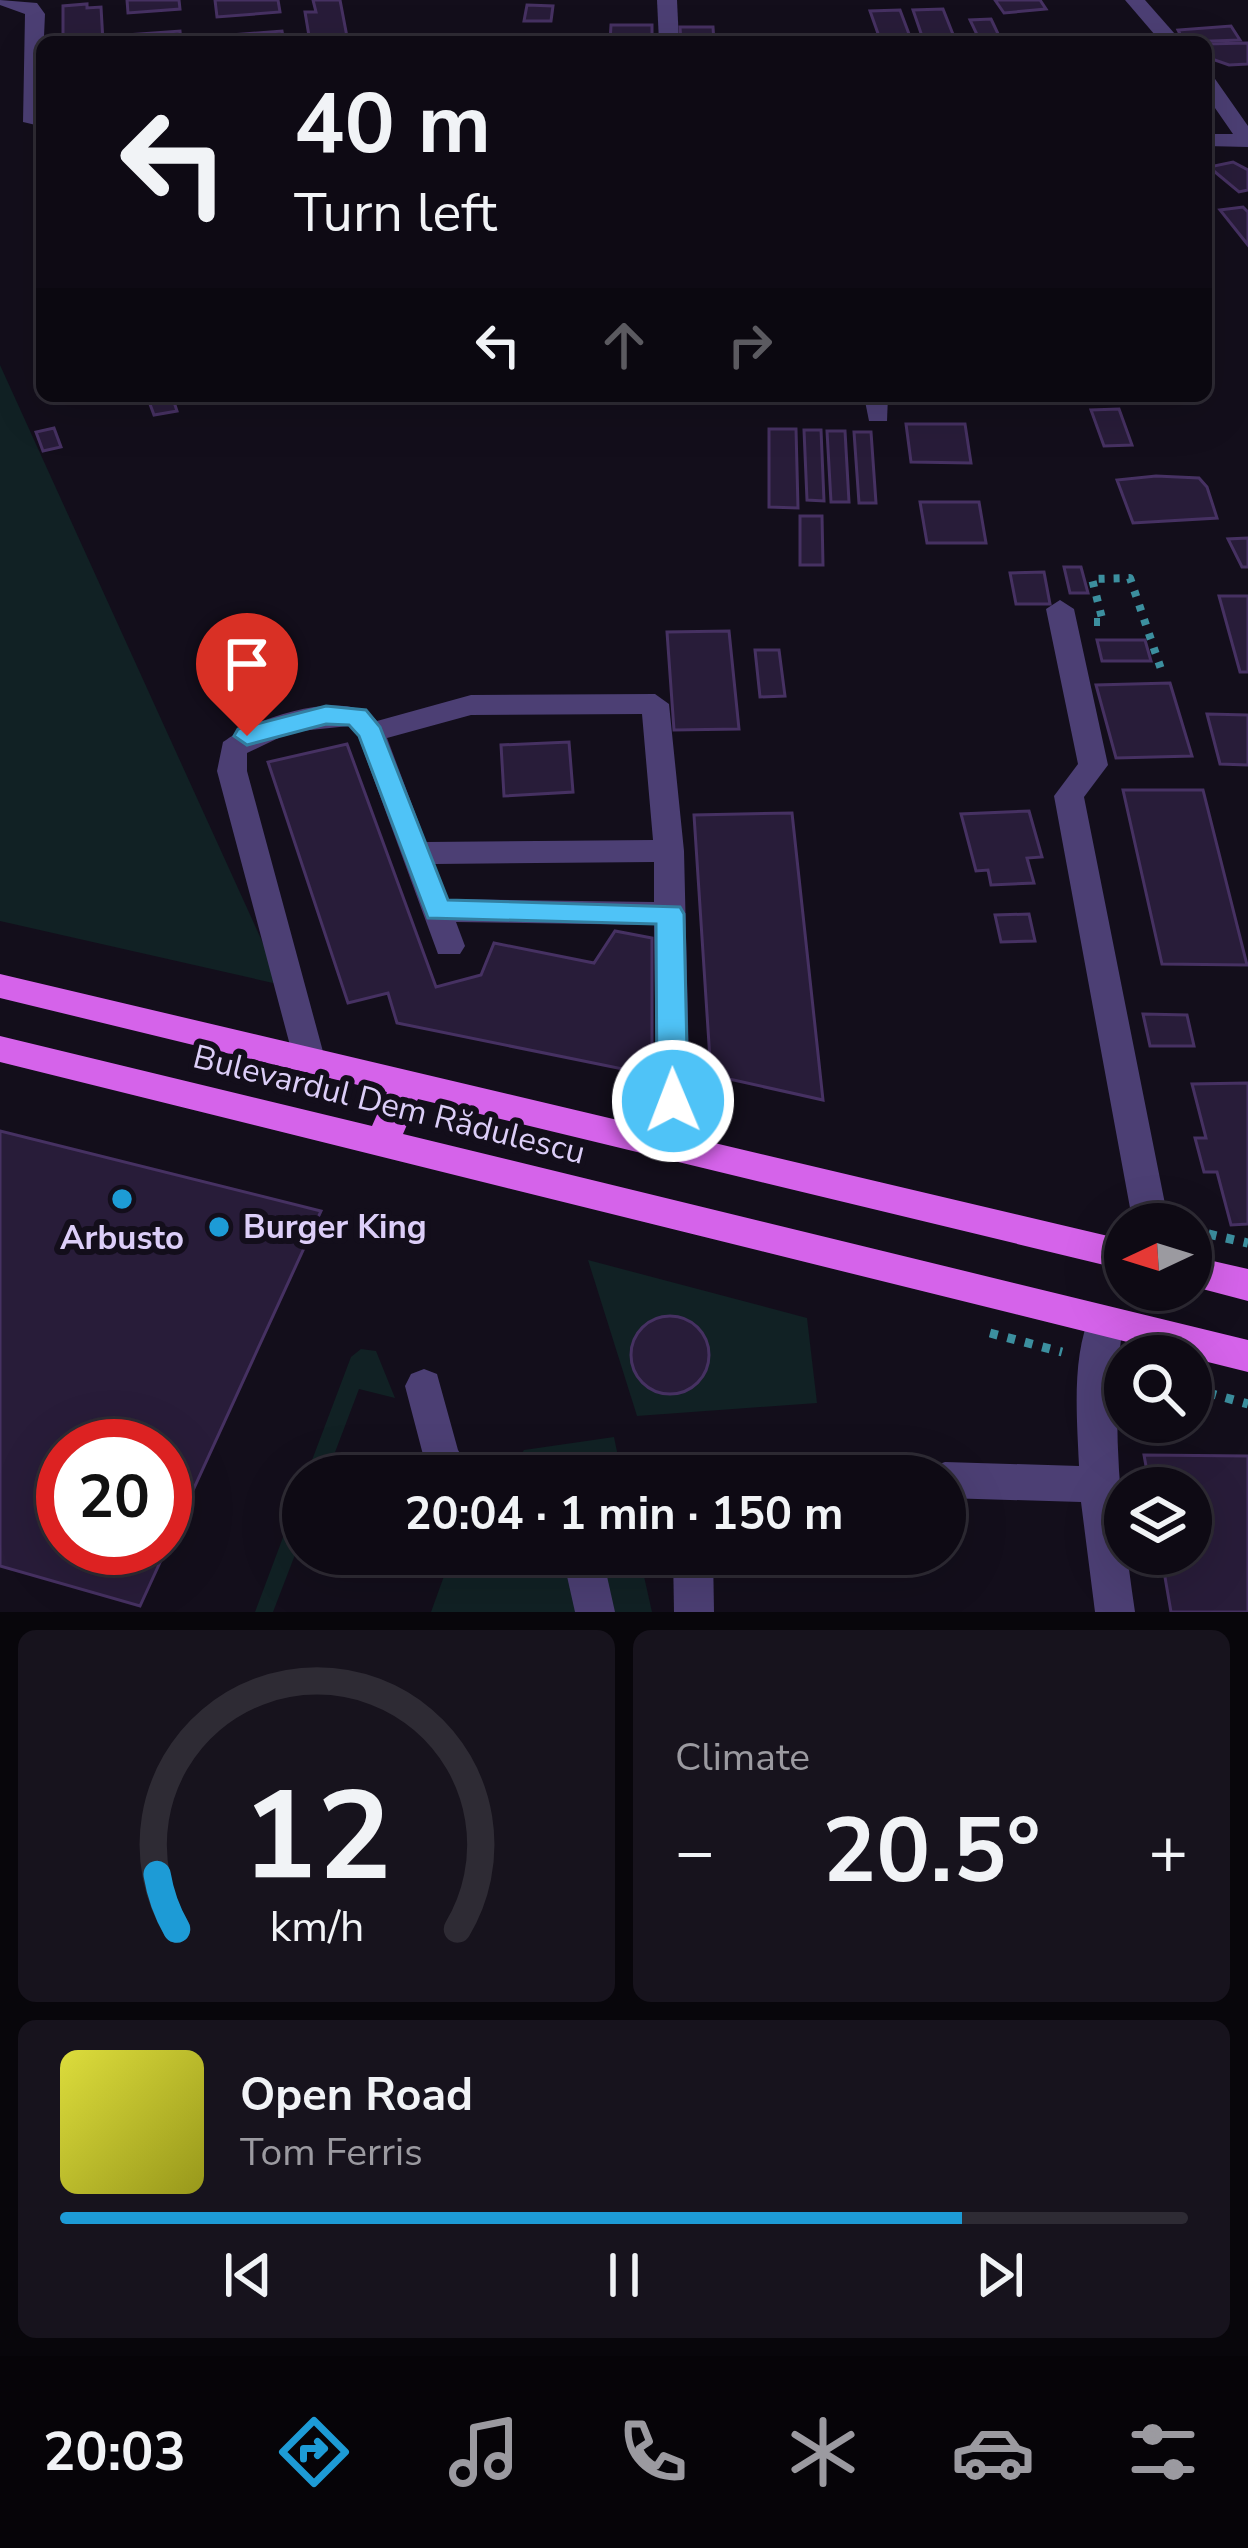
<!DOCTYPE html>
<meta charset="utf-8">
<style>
:root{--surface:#0e0a14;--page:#17131d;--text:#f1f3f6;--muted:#9b9aa0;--line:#2e2b34;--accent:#1d9bd6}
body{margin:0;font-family:"Nunito Sans",sans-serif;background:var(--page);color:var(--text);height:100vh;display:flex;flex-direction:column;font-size:45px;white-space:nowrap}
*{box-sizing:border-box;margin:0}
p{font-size:39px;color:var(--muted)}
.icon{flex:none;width:66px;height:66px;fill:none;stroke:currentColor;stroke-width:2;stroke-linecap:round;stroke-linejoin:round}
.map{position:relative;height:1612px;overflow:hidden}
.drawer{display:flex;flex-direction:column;gap:18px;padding:18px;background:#08060b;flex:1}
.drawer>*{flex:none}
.guide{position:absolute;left:36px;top:36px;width:1176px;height:366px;border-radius:18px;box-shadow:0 12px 48px #0002,0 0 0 3px var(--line);background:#0e0a14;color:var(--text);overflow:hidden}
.needle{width:78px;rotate:266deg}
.fabs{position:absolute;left:1104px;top:1203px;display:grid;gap:24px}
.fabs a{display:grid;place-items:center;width:108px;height:108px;border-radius:50%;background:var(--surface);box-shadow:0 12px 48px #0002,0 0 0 3px var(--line);font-size:60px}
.speed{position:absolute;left:36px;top:1419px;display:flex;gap:24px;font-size:60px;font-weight:700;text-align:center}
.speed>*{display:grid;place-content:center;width:156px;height:156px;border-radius:50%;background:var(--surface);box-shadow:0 12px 48px #0002,0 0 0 3px var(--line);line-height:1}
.speed .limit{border:18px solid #d22;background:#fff;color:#111}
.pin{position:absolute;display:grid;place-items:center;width:102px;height:102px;color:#fff;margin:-123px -51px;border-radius:50% 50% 50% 0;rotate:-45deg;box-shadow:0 0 12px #0007}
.pin .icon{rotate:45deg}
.me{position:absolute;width:132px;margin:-66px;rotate:359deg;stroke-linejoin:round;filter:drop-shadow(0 0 9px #0008)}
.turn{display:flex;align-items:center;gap:42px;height:252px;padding:0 60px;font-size:54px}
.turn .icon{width:156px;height:156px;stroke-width:2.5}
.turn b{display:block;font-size:84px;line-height:102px}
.lanes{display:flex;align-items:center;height:114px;padding:0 60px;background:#0003;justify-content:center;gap:60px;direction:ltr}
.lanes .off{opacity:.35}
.big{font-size:90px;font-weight:700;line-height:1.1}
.drawer .widget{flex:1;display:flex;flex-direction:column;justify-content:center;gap:18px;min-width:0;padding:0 42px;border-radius:18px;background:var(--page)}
.drawer .dial{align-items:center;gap:0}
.dial svg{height:312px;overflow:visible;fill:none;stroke:var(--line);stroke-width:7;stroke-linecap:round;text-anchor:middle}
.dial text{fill:var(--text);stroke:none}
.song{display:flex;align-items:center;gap:36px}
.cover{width:144px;height:144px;border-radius:18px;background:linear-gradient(135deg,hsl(60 70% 55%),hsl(60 70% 35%))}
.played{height:12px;border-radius:6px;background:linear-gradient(90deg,var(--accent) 80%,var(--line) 80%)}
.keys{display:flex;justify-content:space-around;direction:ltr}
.heat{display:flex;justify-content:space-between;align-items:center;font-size:66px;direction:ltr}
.drawer .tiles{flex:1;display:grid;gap:18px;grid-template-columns:1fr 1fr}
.widget:last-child{grid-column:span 2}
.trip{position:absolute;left:282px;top:1455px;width:684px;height:120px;border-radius:60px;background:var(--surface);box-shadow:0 12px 48px #0002,0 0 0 3px var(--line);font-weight:700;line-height:120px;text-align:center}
.tab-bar{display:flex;height:192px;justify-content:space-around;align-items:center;background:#060408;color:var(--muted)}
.tab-bar .icon{width:84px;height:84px}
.tab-bar .selected{color:var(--accent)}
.tab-bar b{font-size:54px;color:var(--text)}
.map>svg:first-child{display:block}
.green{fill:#112124}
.building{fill:#281c39;stroke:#463162;stroke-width:3;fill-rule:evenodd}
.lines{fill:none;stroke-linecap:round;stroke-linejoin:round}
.path-far1{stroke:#3c8f9f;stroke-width:8;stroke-dasharray:6 9;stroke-linecap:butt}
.path{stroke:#3c8f9f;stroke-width:9;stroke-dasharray:8 10;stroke-linecap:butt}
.minor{fill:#4c3f74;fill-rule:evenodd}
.major{fill:#d563ea;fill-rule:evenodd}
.route{fill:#4fc3f7;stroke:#337fa1;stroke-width:3}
.poi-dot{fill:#1d9bd6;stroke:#130e1b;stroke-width:4.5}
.labels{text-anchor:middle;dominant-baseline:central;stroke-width:12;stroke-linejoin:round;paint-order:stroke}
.street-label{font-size:33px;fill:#dccef8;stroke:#130e1b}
.poi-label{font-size:33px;font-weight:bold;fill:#dccef8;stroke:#130e1b;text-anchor:start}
</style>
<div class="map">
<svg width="1248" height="1612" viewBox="0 0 1248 1612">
<rect width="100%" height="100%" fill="#130e1b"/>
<g class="green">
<polygon points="0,365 282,985 0,921"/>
<polygon points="588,1260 807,1318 817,1403 637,1416"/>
<polygon points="361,1349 376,1351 395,1398 359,1389 326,1476 306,1476 351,1357"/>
<polygon points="614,1437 622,1476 506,1476 524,1450"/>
<polygon points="303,1484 303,1534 273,1612 255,1612"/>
<polygon points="452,1554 639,1554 652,1612 431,1612"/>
</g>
<g class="building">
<polygon points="127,0 179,0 180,9 128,13"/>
<polygon points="215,0 278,0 280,12 217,17"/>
<polygon points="313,0 340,0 348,42 310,42 305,12 316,12"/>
<polygon points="995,0 1040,0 1046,9 1004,13"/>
<polygon points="87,4 87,8 101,7 103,42 63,42 63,6"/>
<polygon points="527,5 553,6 551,21 524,21"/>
<polygon points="943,9 956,42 924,42 913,10"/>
<polygon points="900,10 912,42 881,42 870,11"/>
<polygon points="991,19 1001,40 980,41 970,20"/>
<polygon points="611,25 652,25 652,42 610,42"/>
<polygon points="1231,26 1240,40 1184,42 1178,30"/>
<polygon points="680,27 713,27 714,42 681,42"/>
<polygon points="180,31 181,42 127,42 127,35"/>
<polygon points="282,31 284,42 219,42 219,36"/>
<polygon points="1248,43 1248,64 1229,65 1206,57 1206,44"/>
<polygon points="1233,162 1248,170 1248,190 1239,192 1209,167"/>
<polygon points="1243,207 1248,212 1248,245 1220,210"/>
<polygon points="147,396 172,396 177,411 154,415"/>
<polygon points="1119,409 1132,445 1104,446 1091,410"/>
<polygon points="906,424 965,424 971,463 911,462"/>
<polygon points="54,428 61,447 43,451 36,432"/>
<polygon points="769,429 796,429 798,508 769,507"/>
<polygon points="804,430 821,430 824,501 807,500"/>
<polygon points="827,431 845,431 849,502 831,502"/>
<polygon points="854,432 871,432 876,503 859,503"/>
<polygon points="1156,476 1199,478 1207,487 1217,518 1133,523 1117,480"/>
<polygon points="920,502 979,502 986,543 927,543"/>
<polygon points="800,516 822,516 823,565 800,565"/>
<polygon points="1248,538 1248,567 1242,567 1228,539"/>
<polygon points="1064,567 1081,567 1088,593 1070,593"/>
<polygon points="1044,572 1050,604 1016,604 1010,573"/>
<polygon points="1219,596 1248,596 1248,672 1240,672"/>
<polygon points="729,631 739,729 674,730 667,632"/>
<polygon points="1097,640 1145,640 1151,661 1102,661"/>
<polygon points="755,650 779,650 785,696 760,697"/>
<polygon points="1170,683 1192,756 1116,758 1096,685"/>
<polygon points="1207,714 1248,715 1248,765 1220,764"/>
<polygon points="569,742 573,792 504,796 501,745"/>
<polygon points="347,744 436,987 481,975 494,943 594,963 615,931 652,938 652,1075 397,1023 388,993 348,1003 268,762"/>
<polygon points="1123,790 1203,790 1247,965 1162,964"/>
<polygon points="1029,811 1042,857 1027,858 1034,883 991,885 988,870 976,871 961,814"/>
<polygon points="792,813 823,1100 711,1075 694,815"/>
<polygon points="1029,914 1035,941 1001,942 995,915"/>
<polygon points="1143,1014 1187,1015 1194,1046 1150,1046"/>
<polygon points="1248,1083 1248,1224 1231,1225 1217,1172 1204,1172 1195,1138 1206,1138 1192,1084"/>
<path d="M 0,1131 L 321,1211 L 140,1606 L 0,1566 ZM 63,1446 L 165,1446 L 165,1548 L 63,1548 Z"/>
<circle cx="670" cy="1355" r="39"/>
<polygon points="1144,1455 1248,1456 1248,1612 1171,1612 1161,1554 1191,1554 1191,1488 1150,1488"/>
</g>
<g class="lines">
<polyline class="path-far1" points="1094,622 1103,622 1092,579 1130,578 1162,672"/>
<g class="path">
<polyline points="1191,1230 1248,1243"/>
<polyline points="990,1333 1062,1352"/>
<polyline points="1191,1388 1248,1404"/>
</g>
<g class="minor">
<polygon points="0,0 37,3 45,14 40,126 23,122 25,14 0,5"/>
<polygon points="657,0 677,0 679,42 659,42"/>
<polygon points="1125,0 1145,0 1182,42 1161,42"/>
<polygon points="1206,74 1213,76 1248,126 1248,147 1206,146 1206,134 1233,134 1206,95"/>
<polygon points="864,396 888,396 887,421 869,421"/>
<polygon points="1060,600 1074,609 1108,765 1084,797 1169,1224 1133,1224 1054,796 1078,764 1046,609"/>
<path d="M 655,694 L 669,704 L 684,851 L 691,1148 L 686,1158 L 674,1162 L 662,1158 L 657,1148 L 654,925 L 456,922 L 465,946 L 460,954 L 438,954 L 358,736 L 349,726 L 291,732 L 247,753 L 247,771 L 325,1059 L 320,1068 L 308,1072 L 296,1068 L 217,771 L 223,742 C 255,718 348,686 377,721 L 471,695 ZM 642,714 L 653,840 L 426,842 L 387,738 L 471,715 ZM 654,862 L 654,902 L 447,899 L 434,864 Z"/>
<path d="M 1105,1306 L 1118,1311 L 1123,1322 C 1110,1421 1121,1516 1135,1612 L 1095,1612 L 1081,1502 L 945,1498 L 945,1476 L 927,1476 L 931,1467 L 945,1462 L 1079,1466 C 1077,1418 1071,1355 1092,1311 Z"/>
<polygon points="424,1369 437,1374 458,1450 474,1476 432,1476 427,1470 405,1386 411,1374"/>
<polygon points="691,1458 785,1458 799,1463 804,1476 672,1476 677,1463"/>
<polygon points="562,1554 602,1554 615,1612 575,1612"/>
<polygon points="673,1554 713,1554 714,1612 674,1612"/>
</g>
<g class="major">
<polygon points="0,974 1125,1240 1125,1270 418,1099 403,1134 1248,1340 1248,1372 0,1062 0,1036 372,1126 387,1092 0,998"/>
<polygon points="1191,1256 1248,1269 1248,1301 1191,1286"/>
</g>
</g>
<polygon class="route" points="326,706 366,710 380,727 448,900 680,907 684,914 688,1101 684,1110 673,1114 662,1110 657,1101 656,924 428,918 359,736 349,725 326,724 247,745 234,736 238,729"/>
<g class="poi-dot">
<circle cx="122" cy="1199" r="12"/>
<circle cx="219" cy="1227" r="12"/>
</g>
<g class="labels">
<g class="street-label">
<text transform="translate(389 1105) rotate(14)">Bulevardul Dem Rădulescu</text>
</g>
<g class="poi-label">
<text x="243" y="1227">Burger King</text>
<text x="122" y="1238" text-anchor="middle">Arbusto</text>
</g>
</g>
</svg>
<div class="fabs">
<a><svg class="needle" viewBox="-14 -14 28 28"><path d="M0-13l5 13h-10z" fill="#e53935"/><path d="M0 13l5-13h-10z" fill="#9b9aa0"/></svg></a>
<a><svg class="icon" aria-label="search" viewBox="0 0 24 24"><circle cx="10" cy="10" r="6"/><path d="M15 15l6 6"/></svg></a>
<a><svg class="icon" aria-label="layers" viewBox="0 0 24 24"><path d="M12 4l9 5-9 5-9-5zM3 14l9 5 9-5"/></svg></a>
</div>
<div class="speed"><div class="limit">20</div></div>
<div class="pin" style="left:247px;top:736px;background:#d93025"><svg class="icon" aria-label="arrive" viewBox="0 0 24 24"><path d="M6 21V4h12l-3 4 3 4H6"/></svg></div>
<svg class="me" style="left:673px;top:1101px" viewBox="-20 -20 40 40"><circle r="17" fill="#4fc3f7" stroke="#fff" stroke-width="3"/><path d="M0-11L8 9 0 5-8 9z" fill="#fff"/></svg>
<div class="trip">20:04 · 1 min · 150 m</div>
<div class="guide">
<div class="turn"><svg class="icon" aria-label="left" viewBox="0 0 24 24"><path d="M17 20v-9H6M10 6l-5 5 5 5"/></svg><div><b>40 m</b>Turn left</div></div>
<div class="lanes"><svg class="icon" aria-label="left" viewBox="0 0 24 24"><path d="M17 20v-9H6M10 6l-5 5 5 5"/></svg><svg class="icon off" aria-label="ahead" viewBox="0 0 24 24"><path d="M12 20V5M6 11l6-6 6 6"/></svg><svg class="icon off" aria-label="right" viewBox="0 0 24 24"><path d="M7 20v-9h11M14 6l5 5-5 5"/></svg></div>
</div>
</div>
<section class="drawer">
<div class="tiles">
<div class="widget dial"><svg viewBox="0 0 100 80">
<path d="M14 69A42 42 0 1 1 86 69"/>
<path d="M14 69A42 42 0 0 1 9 55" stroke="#1d9bd6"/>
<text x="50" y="56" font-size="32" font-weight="700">12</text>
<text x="50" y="72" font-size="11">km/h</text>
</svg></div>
<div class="widget"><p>Climate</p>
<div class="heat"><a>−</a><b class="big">20.5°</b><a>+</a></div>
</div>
<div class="widget">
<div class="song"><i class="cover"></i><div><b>Open Road</b><p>Tom Ferris</p></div></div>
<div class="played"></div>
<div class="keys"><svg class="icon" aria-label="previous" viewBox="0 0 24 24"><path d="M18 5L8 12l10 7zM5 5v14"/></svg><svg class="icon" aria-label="pause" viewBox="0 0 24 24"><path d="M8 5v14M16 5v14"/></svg><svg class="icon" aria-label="next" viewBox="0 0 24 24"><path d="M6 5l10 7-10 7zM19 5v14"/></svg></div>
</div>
</div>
</section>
<nav class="tab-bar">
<b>20:03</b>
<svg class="icon selected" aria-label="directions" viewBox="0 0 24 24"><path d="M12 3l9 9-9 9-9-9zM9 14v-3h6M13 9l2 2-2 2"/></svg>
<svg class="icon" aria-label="music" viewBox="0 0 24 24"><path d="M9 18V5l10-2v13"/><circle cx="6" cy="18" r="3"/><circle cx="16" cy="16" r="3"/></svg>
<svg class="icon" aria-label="phone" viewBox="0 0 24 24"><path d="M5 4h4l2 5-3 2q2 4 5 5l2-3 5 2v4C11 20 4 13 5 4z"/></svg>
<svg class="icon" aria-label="climate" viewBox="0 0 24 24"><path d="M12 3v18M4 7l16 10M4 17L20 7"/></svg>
<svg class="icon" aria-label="car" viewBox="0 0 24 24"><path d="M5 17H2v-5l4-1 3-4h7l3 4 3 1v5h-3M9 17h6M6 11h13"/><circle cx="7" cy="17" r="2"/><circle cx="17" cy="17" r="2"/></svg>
<svg class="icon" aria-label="filters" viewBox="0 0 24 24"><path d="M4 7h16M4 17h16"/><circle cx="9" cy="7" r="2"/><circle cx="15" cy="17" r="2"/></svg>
</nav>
